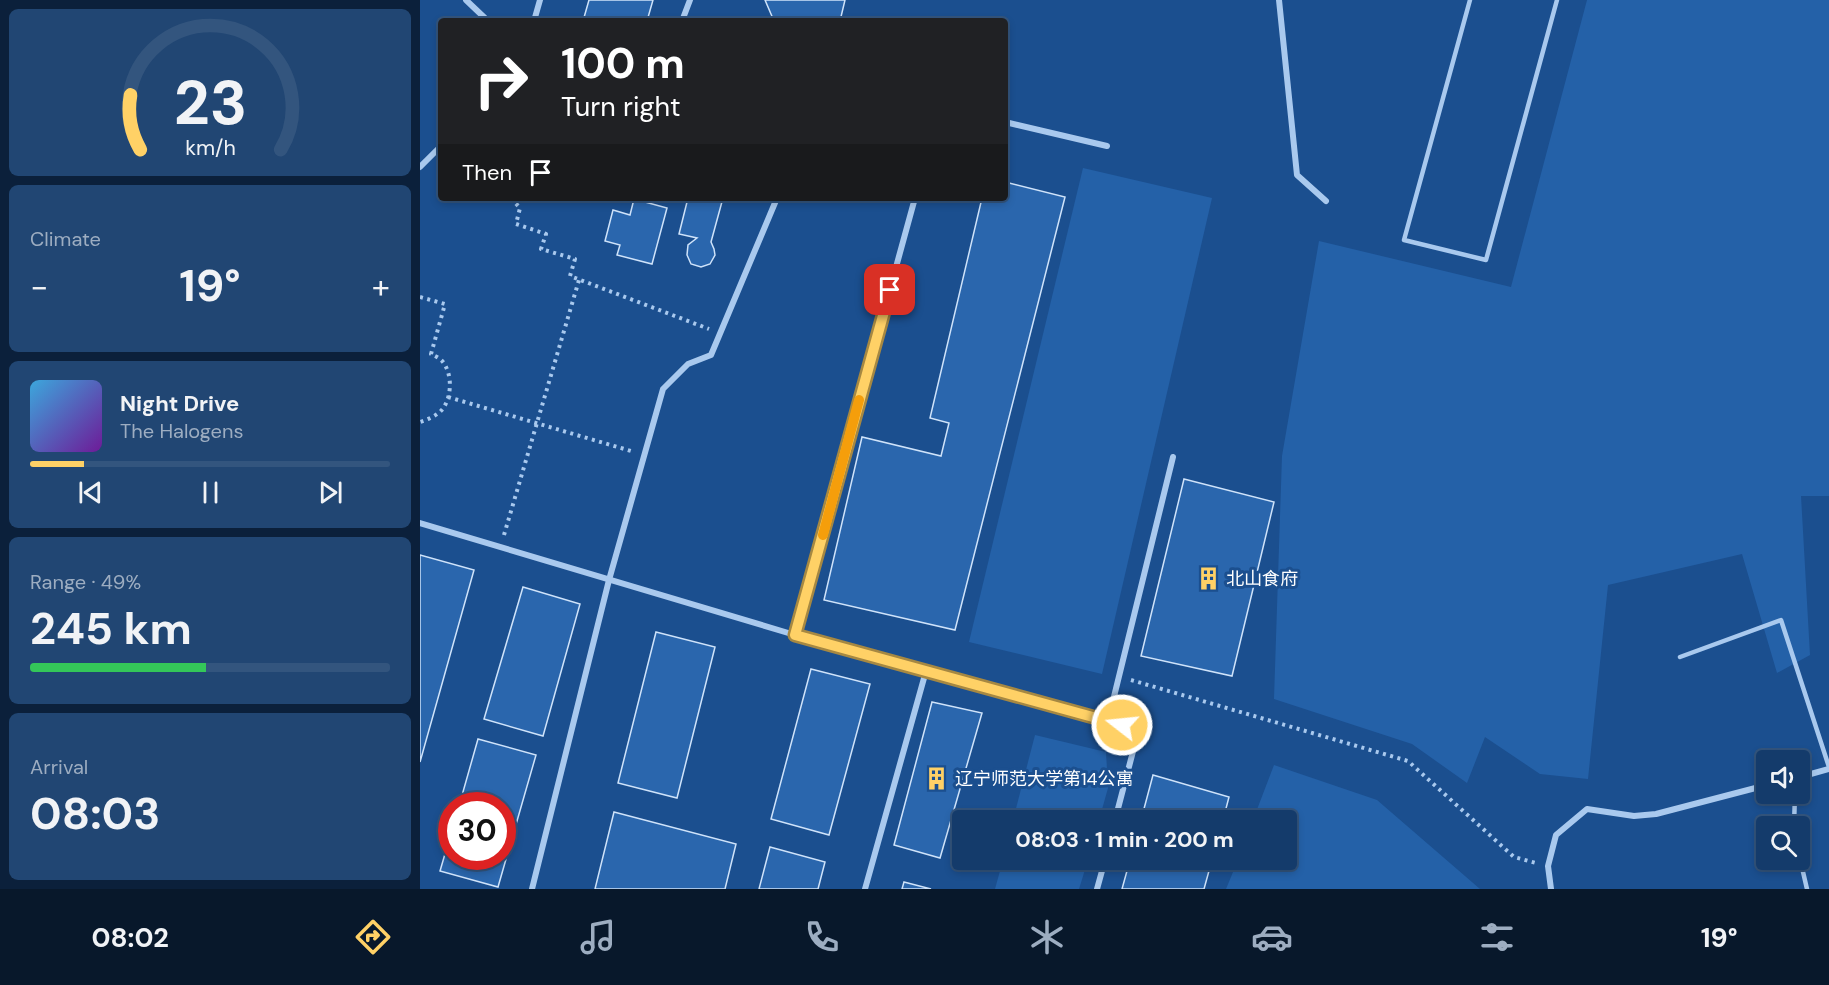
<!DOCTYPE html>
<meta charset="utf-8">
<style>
:root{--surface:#143b6b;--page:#214673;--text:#f1f3f6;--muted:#9dadc1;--line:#33557e;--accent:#ffd166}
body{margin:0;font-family:"DM Sans","Noto Sans SC",sans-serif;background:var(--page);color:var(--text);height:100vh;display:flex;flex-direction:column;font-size:22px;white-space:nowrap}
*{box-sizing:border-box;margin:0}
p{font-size:20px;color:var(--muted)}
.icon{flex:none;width:33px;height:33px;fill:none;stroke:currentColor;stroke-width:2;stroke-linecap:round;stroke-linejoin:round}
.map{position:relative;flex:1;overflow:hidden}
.drawer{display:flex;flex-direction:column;gap:9px;padding:9px;background:#0b203b;width:420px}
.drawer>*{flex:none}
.top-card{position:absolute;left:18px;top:18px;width:570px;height:183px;border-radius:6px;box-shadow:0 3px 9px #0003,0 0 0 2px var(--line);background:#202124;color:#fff;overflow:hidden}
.controls{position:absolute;left:1336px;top:750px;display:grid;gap:12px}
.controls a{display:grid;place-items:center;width:54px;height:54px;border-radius:6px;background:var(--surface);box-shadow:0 3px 9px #0003,0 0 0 2px var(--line);font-size:30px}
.speed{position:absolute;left:18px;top:792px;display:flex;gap:12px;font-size:30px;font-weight:700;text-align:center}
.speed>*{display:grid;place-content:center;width:78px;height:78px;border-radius:50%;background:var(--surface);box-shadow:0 3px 9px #0003,0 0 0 2px var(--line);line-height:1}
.speed .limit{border:9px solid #d22;background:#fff;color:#111}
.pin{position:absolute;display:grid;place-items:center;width:51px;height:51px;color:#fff;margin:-26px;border-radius:12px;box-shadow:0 3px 9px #0006}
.me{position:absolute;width:66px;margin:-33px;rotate:286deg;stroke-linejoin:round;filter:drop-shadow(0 0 4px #0008)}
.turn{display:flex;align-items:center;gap:21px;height:126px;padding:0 24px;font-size:27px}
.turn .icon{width:78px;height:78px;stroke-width:2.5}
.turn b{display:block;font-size:42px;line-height:51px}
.then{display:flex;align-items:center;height:57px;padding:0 24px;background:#0003;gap:12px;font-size:22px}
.big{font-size:45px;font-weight:700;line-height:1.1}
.drawer .widget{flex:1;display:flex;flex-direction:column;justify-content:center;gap:9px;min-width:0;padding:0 21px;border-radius:9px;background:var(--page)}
.drawer .dial{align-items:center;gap:0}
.dial svg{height:156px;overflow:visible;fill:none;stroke:var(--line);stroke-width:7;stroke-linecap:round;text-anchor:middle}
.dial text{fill:var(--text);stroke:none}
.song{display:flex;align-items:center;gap:18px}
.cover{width:72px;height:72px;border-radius:9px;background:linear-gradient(135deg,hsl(200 70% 55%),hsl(280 70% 35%))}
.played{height:6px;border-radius:3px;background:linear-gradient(90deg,var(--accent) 15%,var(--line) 15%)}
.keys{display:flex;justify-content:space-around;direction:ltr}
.heat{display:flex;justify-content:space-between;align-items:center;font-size:33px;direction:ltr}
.charge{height:9px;border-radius:4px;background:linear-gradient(90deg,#34c759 49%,var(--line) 0)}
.trip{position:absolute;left:532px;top:810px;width:345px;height:60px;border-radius:6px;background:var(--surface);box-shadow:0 3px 9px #0003,0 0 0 2px var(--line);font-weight:700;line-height:60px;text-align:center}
.tabs{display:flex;height:96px;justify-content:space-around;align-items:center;background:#08182b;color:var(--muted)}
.tabs .icon{width:42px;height:42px}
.tabs .current{color:var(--accent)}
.tabs b{font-size:27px;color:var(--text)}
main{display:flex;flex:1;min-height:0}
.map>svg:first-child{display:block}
.green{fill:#2461a8}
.building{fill:#2a66ad;stroke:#cfe3fa;stroke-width:1.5}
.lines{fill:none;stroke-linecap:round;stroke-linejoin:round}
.path{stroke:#a9c9ee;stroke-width:4;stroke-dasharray:3 4.5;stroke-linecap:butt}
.lane{stroke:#a9c9ee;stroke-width:4.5}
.street{stroke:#a9c9ee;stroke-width:6}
.route-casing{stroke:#a68842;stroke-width:15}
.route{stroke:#ffd166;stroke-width:10}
.slow{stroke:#f59e0b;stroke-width:10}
.labels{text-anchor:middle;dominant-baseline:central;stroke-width:6;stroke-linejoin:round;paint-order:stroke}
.poi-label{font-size:18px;fill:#fff;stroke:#1b4f8f;text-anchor:start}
</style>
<main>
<section class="drawer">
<div class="widget dial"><svg viewBox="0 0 100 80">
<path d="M14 69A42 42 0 1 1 86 69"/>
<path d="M14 69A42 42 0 0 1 9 41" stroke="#ffd166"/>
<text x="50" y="56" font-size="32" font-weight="700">23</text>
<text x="50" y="72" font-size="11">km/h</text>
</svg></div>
<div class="widget"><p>Climate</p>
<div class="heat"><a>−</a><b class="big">19°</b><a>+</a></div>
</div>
<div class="widget">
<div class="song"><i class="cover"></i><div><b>Night Drive</b><p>The Halogens</p></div></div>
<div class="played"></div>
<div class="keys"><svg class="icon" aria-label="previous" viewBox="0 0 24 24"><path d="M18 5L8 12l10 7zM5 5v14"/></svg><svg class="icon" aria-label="pause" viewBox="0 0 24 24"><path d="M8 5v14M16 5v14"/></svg><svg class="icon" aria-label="next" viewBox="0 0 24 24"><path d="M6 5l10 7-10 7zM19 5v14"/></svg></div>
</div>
<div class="widget"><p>Range · 49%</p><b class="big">245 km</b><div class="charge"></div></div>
<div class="widget"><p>Arrival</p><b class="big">08:03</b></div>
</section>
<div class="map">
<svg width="1409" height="889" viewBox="0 0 1409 889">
<rect width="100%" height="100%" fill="#1b4f8f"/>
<g class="green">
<polygon points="1167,0 1409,0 1409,496 1381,496 1390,655 1357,673 1322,554 1188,585 1168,779 1120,774 1065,737 1047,783 992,744 854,699 862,456 899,241 1091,287"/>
<polygon points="663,168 792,198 682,674 549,642"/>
<polygon points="615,735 686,752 688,788 679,820 593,820"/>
<polygon points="854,765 957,800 1060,889 806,889 818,860 867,860 867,820 833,820"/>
<polygon points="583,860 668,860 659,889 575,889"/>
</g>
<g class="building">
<polygon points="169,0 233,0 227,21 163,21"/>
<polygon points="345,0 425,0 420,21 354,21"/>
<polygon points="585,182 645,197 535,630 404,600 442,437 521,456 529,423 510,418 562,198 585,198"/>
<polygon points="268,198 303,198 291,242 294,249 295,255 290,264 281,267 271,264 267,255 268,245 277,238 259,234"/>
<polygon points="214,199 247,208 232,264 197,255 200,245 185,241 193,210 210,215"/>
<polygon points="764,479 854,502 812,676 721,656"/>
<polygon points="0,555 54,570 0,762"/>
<polygon points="103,587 160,604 123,736 64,719"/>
<polygon points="236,632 295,647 257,798 198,783"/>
<polygon points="391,669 450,684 409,835 351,819"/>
<polygon points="512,702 562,713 520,858 474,845"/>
<polygon points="58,739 116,755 78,887 20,871 32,830 32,856 82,856 82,806 39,806"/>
<polygon points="733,775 809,797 803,820 721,820"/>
<polygon points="194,812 316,844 305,889 175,889"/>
<polygon points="350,847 405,862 398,889 339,889"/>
<polygon points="710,860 792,860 784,889 702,889"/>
<polygon points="484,882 511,889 482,889"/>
</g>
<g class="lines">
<g class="path">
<polyline points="91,198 100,208 96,224 126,234 121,249 155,259 150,276 289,329"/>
<path d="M 0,297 L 25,304 L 11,354 C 15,356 20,358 23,362 C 32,374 32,394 24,407 C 19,415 9,419 0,422"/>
<polyline points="28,397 211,451"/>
<polyline points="84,535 159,280"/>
<polyline points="711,680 988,761 1094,857 1116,863"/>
</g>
<g class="lane">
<polyline points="1050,0 984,240 1066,260 1137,0"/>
<polyline points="1260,657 1361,620 1409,767"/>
<polyline points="1374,826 1375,794"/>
<polyline points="1380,859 1387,889"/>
</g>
<g class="street">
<polyline points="46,0 68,21"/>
<polyline points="859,0 877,175 906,201"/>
<polyline points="114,21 120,0"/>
<polyline points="262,21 270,0"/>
<polyline points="585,122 687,146"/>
<polyline points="0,167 21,146"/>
<polyline points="0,523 375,635 702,725 711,730 716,740 695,820"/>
<polyline points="375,635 495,198"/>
<polyline points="688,721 753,457"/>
<polyline points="1380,777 1409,769"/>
<polyline points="112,889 189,580 243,389 268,364 291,355 357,198"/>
<polyline points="445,889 506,671"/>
<polyline points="677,889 685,860"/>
<polyline points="1131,889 1128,866 1136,835 1167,809 1214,816 1236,814 1347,785"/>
</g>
</g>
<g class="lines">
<defs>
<polyline id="route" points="470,290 375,635 702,725"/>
</defs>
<use href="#route" class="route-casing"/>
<use href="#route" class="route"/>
<polyline class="slow" points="403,535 439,400"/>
</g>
<defs>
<symbol id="building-bare" viewBox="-9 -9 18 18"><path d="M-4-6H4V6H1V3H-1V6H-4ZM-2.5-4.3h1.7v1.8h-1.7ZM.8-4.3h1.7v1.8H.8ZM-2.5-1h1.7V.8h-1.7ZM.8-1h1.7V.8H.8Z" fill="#ffd166" stroke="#1b4f8f" stroke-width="2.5" paint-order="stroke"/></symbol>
</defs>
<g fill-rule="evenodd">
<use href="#building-bare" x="772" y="562" width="33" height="33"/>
<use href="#building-bare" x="500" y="762" width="33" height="33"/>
</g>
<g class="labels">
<g class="poi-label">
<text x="806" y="579">北山食府</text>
<text x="535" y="779">辽宁师范大学第14公寓</text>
</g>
</g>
</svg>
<div class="controls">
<a><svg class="icon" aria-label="sound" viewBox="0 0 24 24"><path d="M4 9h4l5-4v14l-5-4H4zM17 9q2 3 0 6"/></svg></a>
<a><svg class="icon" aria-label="search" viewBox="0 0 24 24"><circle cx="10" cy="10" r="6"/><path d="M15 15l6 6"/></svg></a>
</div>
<div class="speed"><div class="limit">30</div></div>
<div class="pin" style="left:470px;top:290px;background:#d93025"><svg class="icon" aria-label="arrive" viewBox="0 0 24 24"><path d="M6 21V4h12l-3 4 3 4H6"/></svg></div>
<svg class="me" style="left:702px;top:725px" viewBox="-20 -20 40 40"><circle r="17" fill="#ffd166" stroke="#fff" stroke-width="3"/><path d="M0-11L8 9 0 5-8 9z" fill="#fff"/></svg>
<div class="trip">08:03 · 1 min · 200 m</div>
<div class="top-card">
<div class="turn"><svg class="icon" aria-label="right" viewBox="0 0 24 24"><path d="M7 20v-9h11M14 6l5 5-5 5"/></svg><div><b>100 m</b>Turn right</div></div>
<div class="then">Then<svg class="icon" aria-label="arrive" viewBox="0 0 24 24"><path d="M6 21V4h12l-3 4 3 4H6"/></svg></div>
</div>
</div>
</main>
<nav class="tabs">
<b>08:02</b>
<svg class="icon current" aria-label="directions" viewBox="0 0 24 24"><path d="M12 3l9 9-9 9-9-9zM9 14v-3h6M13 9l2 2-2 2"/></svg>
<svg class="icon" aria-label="music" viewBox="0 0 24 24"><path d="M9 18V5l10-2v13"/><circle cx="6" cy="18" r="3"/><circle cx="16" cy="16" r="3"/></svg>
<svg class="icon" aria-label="phone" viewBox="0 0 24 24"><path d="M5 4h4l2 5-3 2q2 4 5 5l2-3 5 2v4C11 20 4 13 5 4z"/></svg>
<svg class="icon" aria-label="climate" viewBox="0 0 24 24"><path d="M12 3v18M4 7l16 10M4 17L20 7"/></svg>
<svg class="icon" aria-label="car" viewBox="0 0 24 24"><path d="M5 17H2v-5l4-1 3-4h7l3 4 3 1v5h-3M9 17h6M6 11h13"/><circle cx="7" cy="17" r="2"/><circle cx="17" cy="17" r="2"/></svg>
<svg class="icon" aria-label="filters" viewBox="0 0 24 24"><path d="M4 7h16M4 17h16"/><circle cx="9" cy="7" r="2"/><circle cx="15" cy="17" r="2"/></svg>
<b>19°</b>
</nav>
